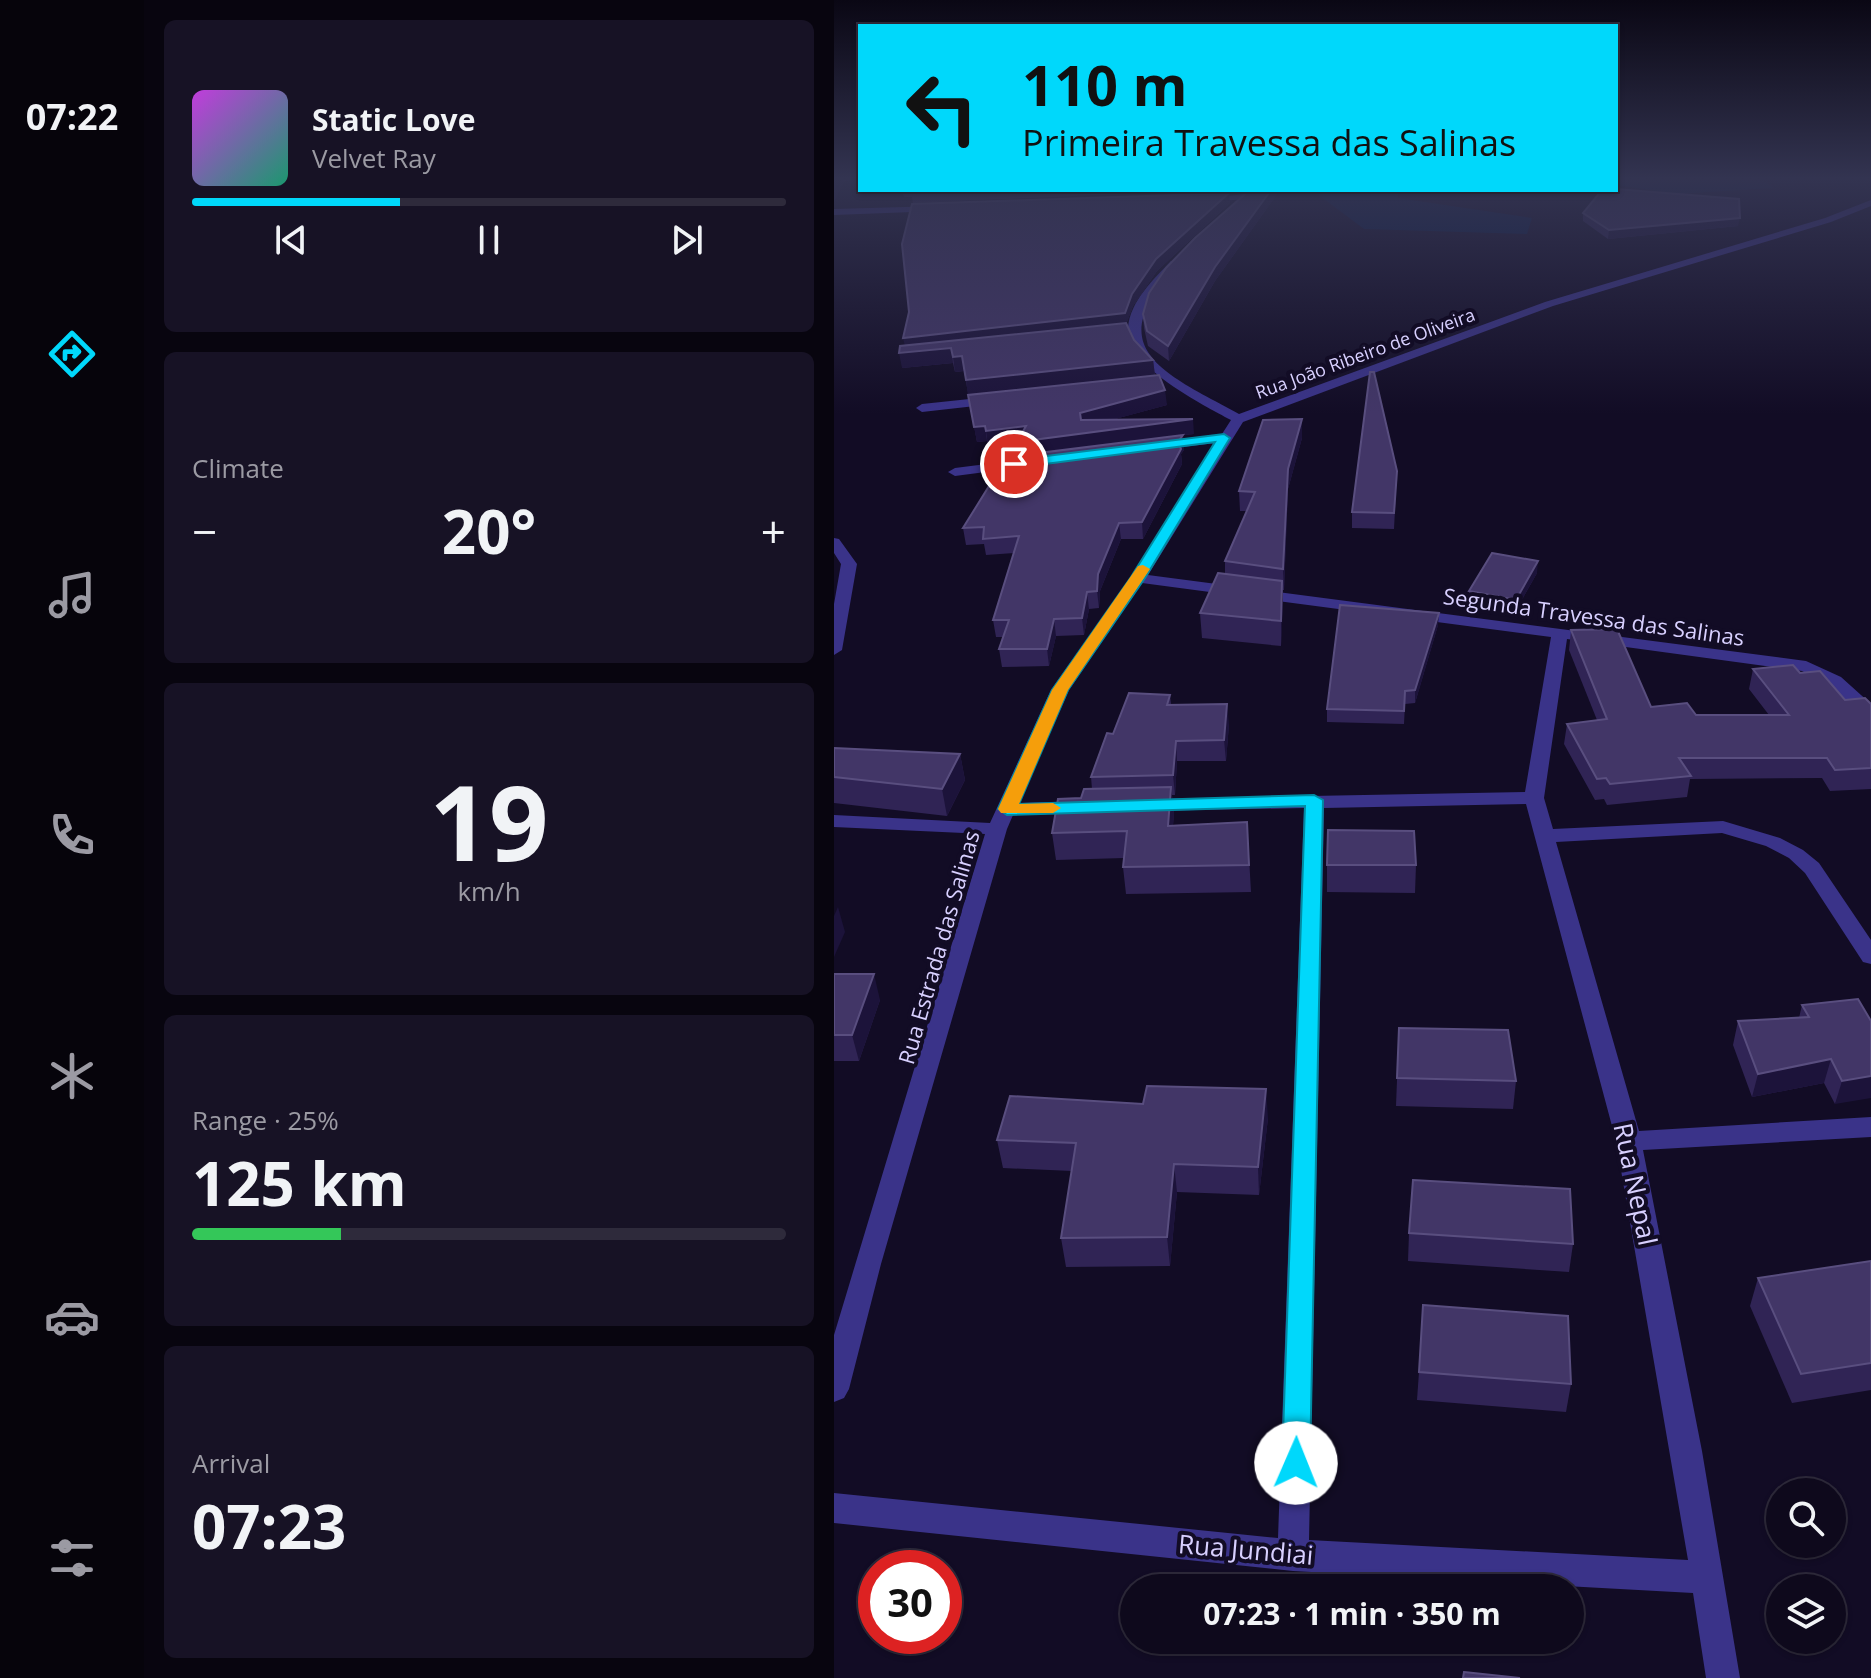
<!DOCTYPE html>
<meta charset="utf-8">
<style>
:root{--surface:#0e091c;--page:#171225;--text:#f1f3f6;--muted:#9b9aa3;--line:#2e2a3b;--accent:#00d8fb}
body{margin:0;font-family:"Open Sans",sans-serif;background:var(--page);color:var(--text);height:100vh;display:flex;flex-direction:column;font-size:30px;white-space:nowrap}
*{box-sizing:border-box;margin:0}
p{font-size:26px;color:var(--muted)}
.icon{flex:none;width:44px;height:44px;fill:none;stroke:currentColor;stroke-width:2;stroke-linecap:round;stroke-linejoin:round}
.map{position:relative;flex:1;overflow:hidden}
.drawer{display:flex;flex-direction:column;gap:20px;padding:20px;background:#08050f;width:690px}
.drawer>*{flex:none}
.guide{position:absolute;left:24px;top:24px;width:760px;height:168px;border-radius:0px;box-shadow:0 2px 6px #0004,0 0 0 2px var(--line);background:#00d8fb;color:#111;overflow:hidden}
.tools{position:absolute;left:932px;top:1478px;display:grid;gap:16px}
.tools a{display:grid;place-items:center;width:80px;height:80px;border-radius:50%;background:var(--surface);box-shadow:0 2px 6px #0004,0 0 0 2px var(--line);font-size:40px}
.speed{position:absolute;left:24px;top:1550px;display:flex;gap:16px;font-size:40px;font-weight:700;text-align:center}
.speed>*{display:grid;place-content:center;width:104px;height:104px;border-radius:50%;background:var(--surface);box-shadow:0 2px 6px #0004,0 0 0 2px var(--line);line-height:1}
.speed .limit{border:12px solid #d22;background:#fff;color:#111}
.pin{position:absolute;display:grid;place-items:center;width:68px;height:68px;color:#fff;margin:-34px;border:4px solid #fff;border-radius:50%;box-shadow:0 2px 8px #0007}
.me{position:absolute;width:88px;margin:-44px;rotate:1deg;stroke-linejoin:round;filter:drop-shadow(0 0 6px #0008)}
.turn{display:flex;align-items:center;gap:28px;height:168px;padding:0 32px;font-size:36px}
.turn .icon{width:104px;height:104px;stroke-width:2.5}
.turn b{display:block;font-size:56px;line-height:68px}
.big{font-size:60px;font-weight:700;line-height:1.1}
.drawer .tile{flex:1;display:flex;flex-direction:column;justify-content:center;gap:12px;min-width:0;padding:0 28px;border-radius:12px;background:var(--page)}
.drawer .dial{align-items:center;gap:0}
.dial b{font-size:104px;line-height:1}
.song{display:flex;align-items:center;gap:24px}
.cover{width:96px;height:96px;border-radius:12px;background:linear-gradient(135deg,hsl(290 70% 55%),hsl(160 70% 35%))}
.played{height:8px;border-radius:4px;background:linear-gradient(90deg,var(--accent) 35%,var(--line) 35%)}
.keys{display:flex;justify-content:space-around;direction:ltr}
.heat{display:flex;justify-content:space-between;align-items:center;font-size:44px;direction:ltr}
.charge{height:12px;border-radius:6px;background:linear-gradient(90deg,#34c759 25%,var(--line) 0)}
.trip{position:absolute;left:286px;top:1574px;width:464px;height:80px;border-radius:40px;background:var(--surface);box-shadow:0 2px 6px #0004,0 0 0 2px var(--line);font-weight:700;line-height:80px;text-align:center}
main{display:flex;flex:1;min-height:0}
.menu{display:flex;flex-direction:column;width:144px;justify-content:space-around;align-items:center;background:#06040b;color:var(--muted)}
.menu .icon{width:56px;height:56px}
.menu .selected{color:var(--accent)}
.menu b{font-size:36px;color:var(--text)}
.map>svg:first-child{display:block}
.water{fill:#051a45}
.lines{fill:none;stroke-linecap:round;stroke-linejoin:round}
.minor{fill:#3a3389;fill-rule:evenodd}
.wall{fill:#302455}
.shaded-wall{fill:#1c133a}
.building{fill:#423667;stroke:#594e7f;stroke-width:2}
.route{fill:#00d8fb;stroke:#008ca3;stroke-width:2}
.slow{fill:#f59e0b}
.labels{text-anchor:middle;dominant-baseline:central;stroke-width:8;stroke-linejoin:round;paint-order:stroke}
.far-street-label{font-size:18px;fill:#d8d0ff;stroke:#120c25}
.street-label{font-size:22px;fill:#d8d0ff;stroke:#120c25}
.near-street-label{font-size:26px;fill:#d8d0ff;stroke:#120c25}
</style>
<main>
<nav class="menu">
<b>07:22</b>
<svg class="icon selected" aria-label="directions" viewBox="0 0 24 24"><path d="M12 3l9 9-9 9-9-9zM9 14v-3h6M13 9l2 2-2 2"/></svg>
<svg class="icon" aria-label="music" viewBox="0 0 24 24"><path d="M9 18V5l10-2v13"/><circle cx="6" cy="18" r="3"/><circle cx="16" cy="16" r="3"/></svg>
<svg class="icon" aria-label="phone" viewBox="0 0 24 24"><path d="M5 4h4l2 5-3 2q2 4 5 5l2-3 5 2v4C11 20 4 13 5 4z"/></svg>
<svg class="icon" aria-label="climate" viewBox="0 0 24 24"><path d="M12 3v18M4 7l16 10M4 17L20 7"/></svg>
<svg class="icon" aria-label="car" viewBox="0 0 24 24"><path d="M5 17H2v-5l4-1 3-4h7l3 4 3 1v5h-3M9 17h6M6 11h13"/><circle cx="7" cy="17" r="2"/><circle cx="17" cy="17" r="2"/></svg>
<svg class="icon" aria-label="filters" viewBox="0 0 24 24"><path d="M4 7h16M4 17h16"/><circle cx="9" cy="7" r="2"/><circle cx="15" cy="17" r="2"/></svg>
</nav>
<section class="drawer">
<div class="tile">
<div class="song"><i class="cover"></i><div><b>Static Love</b><p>Velvet Ray</p></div></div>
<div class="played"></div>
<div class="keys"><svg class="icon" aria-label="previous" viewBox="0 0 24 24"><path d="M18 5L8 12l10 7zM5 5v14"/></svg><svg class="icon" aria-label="pause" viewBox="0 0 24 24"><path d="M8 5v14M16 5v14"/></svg><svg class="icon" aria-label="next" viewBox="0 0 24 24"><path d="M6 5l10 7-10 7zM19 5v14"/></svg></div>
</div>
<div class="tile"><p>Climate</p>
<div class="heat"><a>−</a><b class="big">20°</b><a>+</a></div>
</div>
<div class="tile dial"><b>19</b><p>km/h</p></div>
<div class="tile"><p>Range · 25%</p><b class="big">125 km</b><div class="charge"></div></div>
<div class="tile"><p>Arrival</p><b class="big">07:23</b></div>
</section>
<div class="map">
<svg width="1037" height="1678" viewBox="0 0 1037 1678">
<rect width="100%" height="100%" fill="#120c25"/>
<g class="water">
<polygon points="782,180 928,180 939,188 844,194 782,185"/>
<polygon points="478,190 564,190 564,198 698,218 693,234 530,229"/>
</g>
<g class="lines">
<g class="minor">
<polygon points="0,180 18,180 0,183"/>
<polygon points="411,194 414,199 371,202 366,199"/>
<path d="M 1037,200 L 1037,206 L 997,222 L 719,306 L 409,422 L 314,575 L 972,661 L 1007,677 L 1037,704 L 1037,718 L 1031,717 L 995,685 L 968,671 L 733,639 L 710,798 L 719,829 L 889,821 L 946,838 L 969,850 L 985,863 L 1037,940 L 1037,964 L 1029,962 L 971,873 L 955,858 L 932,846 L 888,833 L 722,842 L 805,1131 L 1037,1117 L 1037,1137 L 809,1150 L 868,1451 L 906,1678 L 872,1678 L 859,1593 L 459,1571 L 0,1523 L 0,1493 L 444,1538 L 470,808 L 312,811 L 302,805 L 312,799 L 691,792 L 717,637 L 308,583 L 235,690 L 185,803 L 248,801 L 258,807 L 248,813 L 179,815 L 173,829 L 47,1264 L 15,1389 L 10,1398 L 0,1402 L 0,1335 L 151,834 L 0,827 L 0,815 L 156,823 L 217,690 L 297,577 L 382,443 L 323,450 L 316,446 L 323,442 L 388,434 L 397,420 C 368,404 291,366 294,328 C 296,301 320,279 337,261 L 345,261 L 345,265 C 263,348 330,373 405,414 L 711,302 L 991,218 ZM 692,804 L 782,1141 L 854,1560 L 475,1540 L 490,808 Z"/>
<polygon points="107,206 104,211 0,215 0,209"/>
<polygon points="164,396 170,400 168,403 88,412 82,408 88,404"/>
<polygon points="192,459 199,463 197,466 121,476 114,472 121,468"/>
<polygon points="0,538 5,539 23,564 8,650 0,655 0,604 7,564 0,553"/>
</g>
</g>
<g class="wall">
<polygon points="68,190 376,190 79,203 78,197 70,197"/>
<polygon points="414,190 446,190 381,281 335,361 314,346 310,328 309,314"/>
<polygon points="395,193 396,203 323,271 299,306 292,324 300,340 319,360 321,375 333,405 277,420 360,434 349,435 350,450 347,454 348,464 309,539 287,539 266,591 265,608 255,609 250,635 222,636 215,666 168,667 165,649 169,637 162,637 159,620 180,553 152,555 150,544 132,545 129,528 185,455 183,443 154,446 153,441 143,442 130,371 121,372 119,363 68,368 71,346"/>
<polygon points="749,213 904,226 774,239 749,221"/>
<polygon points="468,419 468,438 454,489 450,590 449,590 447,646 368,638 366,613 391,573 391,561 413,511 406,511 405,491"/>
<polygon points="563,471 560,529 518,528 518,512"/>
<polygon points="703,573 681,612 635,604 635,591"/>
<polygon points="604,625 581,703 571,704 570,724 493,722 493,709"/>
<polygon points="737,630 817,707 862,715 935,715 915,689 919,669 966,673 1011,700 1037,704 1037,789 996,791 988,778 856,779 853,797 773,805 770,799 761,800 730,744 733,724 763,720 735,650"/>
<polygon points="336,695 337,704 395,724 392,761 343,761 341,795 338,795 340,813 339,825 413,822 417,892 292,894 289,867 290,858 222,860 218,833 247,798 258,789 257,777 279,734"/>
<polygon points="0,748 126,754 131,780 113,816 0,803"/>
<polygon points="493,865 582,865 581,893 493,892"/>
<polygon points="0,974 46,1000 25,1061 0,1061"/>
<polygon points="968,1005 1037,1021 1001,1104 990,1083 918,1097 899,1045 904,1021 965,1018"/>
<polygon points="565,1028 682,1081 679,1109 562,1106"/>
<polygon points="434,1118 425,1195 343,1192 336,1266 232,1267 227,1238 238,1171 169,1168 163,1140"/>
<polygon points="575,1233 739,1244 735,1272 574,1261"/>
<polygon points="1037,1261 1037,1390 958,1403 916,1306 924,1278"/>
<polygon points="585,1372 737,1384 732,1412 583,1400"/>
</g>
<g class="shaded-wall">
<polygon points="1,180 8,180 9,184 0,202 0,182"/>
<polygon points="437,190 446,190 381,281 335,361 334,346 381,267"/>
<polygon points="395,193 396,203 323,271 299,306 292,325 72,350 69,338 298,294 322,259"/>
<polygon points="906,218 904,226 774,239 775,230"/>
<polygon points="117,348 119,363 68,368 65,353"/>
<polygon points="128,356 130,371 121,372 119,357"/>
<polygon points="319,360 321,376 134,396 132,380"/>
<polygon points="331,390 333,405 248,428 246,413"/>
<polygon points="359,419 360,434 349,435 350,450 347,454 348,464 309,539 308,522 185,457 183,443 154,446 152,431 192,426"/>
<polygon points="468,419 468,438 454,489 450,590 449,569 454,469"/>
<polygon points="151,426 153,441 143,442 140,427"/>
<polygon points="285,523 287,539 266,591 265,608 263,591 264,574"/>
<polygon points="704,561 703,573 681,612 682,600"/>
<polygon points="448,581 449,605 447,646 447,621"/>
<polygon points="253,592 255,609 250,635 248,618"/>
<polygon points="605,613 604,625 581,703 581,690"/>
<polygon points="220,619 222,636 215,666 213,649"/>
<polygon points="393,704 395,724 392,761 390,740"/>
<polygon points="342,741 343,761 341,795 339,775"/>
<polygon points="126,754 131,780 113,816 108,789"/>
<polygon points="337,787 340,813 337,852 334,826"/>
<polygon points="4,907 11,932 0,957 0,916"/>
<polygon points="40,974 46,1000 25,1061 18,1035"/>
<polygon points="997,1059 990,1083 918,1097 924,1074"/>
<polygon points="1037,1076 1037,1098 1001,1104 1008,1081"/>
<polygon points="432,1089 434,1118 425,1195 424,1167"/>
<polygon points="340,1164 343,1192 336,1266 333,1237"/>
</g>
<g class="building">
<polygon points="782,189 905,199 906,218 775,230 749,213 768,190 782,190"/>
<polygon points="414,190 437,190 381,267 334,346 313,331 309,314 315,293 332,268 361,238 410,195"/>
<polygon points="395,193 322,259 298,294 291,313 69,338 75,312 68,244 78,204"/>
<polygon points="292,323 300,340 319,360 132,380 128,356 119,357 117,348 65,353 66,346"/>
<polygon points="536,372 540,372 563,471 560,513 518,512"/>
<polygon points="325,375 331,390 246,413 247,420 359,419 183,442 192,426 152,431 151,426 140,427 134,395"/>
<polygon points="468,419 454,469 449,569 391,561 421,492 405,491 429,420"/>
<polygon points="349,435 344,442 347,449 308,522 285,523 264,574 263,591 253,592 248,618 220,619 213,649 165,649 175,620 159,620 185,536 149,539 150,527 129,528 173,457"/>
<polygon points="658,553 704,561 682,600 635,591"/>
<polygon points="384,573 448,581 447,621 366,613"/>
<polygon points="506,605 605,613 581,690 571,691 570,711 493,709"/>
<polygon points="783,629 817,707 853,703 862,715 955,715 919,669 959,665 966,673 986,671 1011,700 1031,698 1037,704 1037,768 1001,770 993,758 845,758 857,776 776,784 772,778 763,779 733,724 773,719 737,630"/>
<polygon points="295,693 336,695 333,705 393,704 390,740 342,741 339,775 257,777 273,733 279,734"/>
<polygon points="0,748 126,754 108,789 0,777"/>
<polygon points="337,787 334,826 413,822 415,865 289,867 293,831 218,833 224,799 247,798 250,789"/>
<polygon points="494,830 580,831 582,865 493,865"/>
<polygon points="0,974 40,974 18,1035 0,1035"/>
<polygon points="1024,999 1037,1021 1037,1076 1008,1081 997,1059 924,1074 904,1021 975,1017 968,1005"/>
<polygon points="565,1028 674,1030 682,1081 563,1078"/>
<polygon points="313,1086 432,1089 424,1167 340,1164 333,1237 227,1238 242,1143 163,1140 176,1096 309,1104"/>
<polygon points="579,1180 736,1189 739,1244 575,1233"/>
<polygon points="1037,1261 1037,1363 967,1374 924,1278"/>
<polygon points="589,1305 734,1316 737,1384 585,1372"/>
<polygon points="630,1672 686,1678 629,1678"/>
</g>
<linearGradient id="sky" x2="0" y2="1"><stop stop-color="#0a0714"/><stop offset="0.43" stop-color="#333451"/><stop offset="1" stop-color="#333451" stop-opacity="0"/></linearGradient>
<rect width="1037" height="414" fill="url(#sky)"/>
<polygon class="route" points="390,434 396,438 311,578 234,690 185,804 480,795 489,800 476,1463 472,1472 462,1476 452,1472 448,1463 471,806 173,815 164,809 218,690 297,577 381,442 180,468 174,464 180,460"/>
<polygon class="slow" points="309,565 316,569 234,690 185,804 219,803 227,808 219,813 167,813 164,809 218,690 304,566"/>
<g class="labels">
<g class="far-street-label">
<text transform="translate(531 353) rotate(-20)">Rua João Ribeiro de Oliveira</text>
</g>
<g class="street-label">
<text transform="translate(760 616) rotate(8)">Segunda Travessa das Salinas</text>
<text transform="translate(104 947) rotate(-74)">Rua Estrada das Salinas</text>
</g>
<g class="near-street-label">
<text transform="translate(802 1184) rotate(78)">Rua Nepal</text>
<text transform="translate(412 1549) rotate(5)">Rua Jundiai</text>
</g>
</g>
</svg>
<div class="tools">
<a><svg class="icon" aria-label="search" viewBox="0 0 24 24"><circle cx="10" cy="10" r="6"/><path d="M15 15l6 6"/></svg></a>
<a><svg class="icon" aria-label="layers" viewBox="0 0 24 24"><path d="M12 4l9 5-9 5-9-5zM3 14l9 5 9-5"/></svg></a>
</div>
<div class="speed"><div class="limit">30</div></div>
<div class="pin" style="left:180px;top:464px;background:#d93025"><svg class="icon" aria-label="arrive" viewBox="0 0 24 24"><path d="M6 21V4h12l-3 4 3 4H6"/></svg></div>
<svg class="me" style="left:462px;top:1463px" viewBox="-20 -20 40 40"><circle r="19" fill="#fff"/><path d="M0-13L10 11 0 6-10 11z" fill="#00d8fb"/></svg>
<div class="trip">07:23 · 1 min · 350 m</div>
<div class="guide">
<div class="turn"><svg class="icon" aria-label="left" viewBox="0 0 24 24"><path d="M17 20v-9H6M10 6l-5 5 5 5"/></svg><div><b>110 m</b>Primeira Travessa das Salinas</div></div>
</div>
</div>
</main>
